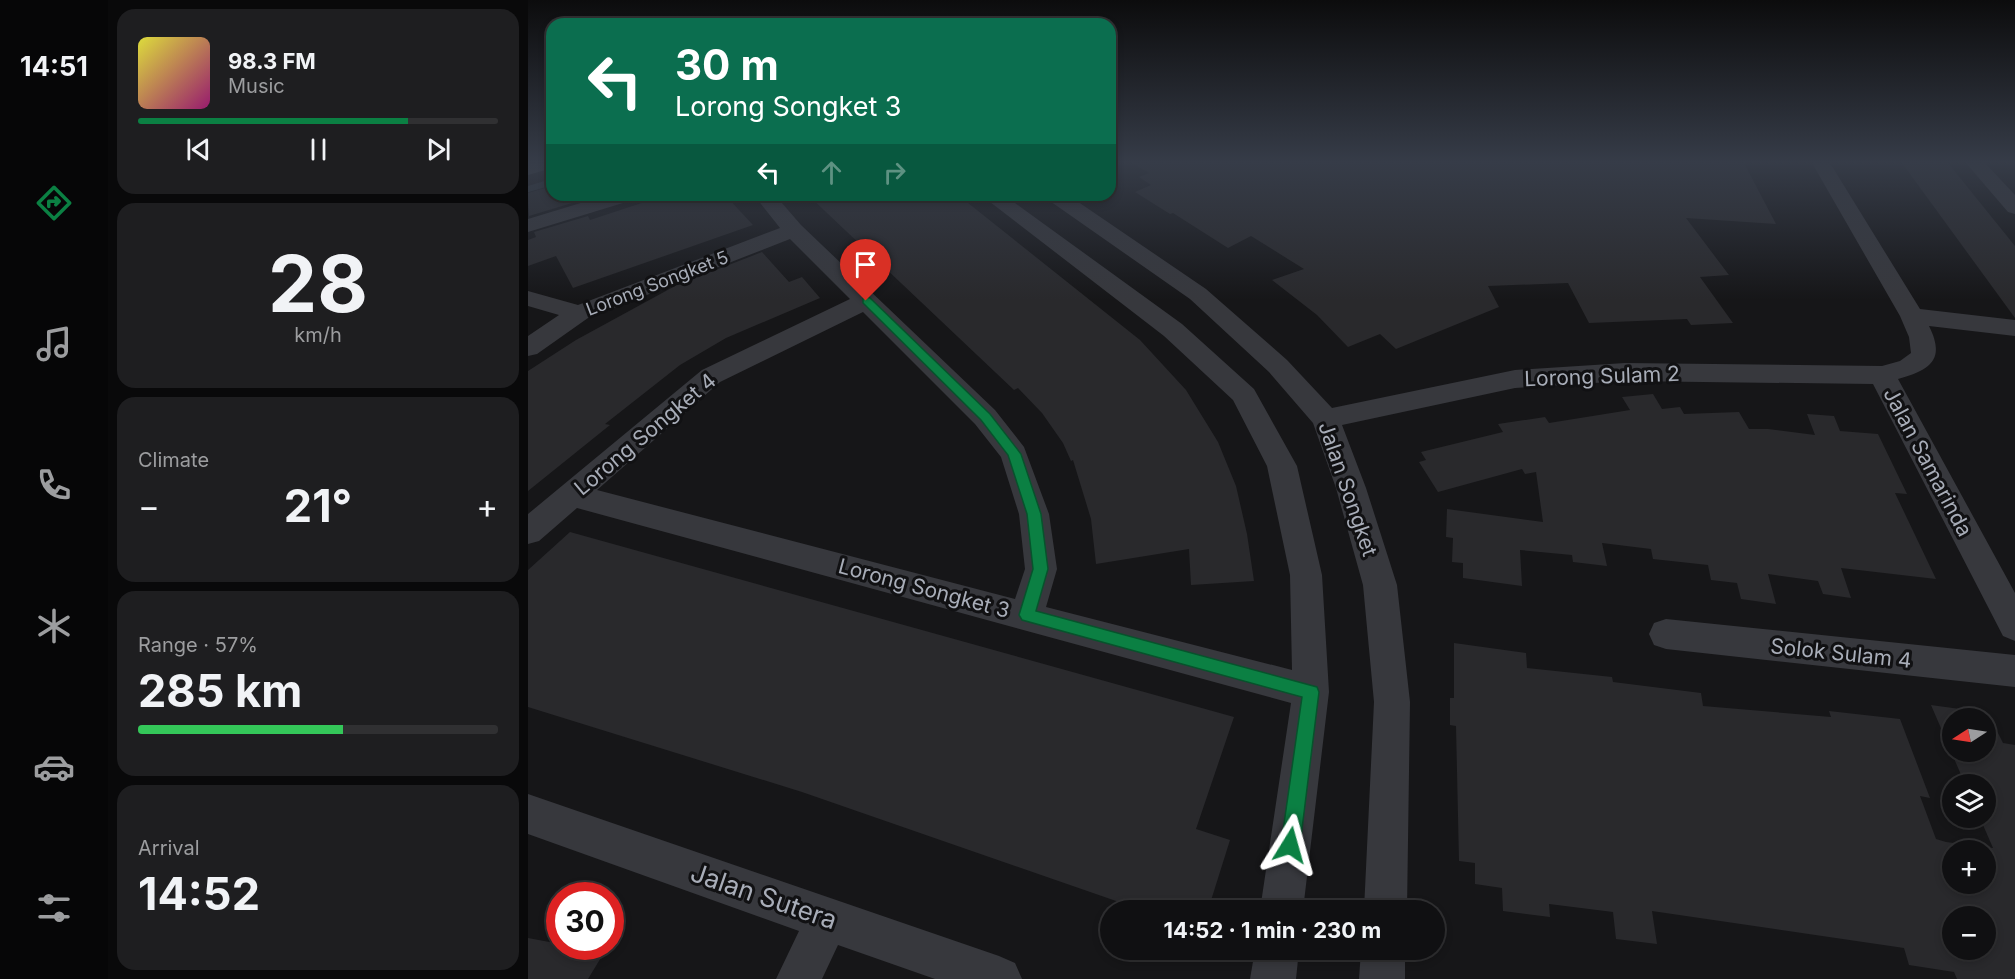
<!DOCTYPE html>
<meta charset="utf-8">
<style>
:root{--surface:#101012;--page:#1e1e20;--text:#f1f3f6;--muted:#9c9d9f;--line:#303032;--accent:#0b8043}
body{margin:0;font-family:Inter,sans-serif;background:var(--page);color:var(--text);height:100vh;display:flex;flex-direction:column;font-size:22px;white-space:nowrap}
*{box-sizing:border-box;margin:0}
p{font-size:20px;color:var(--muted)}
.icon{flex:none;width:33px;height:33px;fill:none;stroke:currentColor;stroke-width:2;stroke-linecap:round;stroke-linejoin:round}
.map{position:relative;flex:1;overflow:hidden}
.side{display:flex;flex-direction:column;gap:9px;padding:9px;background:#09090a;width:420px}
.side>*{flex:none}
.guide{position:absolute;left:18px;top:18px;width:570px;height:183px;border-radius:18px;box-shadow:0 3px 9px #0003,0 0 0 2px var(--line);background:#0b6e4f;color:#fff;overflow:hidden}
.needle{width:39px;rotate:258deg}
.controls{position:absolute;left:1414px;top:708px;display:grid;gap:12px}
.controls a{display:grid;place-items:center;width:54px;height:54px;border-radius:50%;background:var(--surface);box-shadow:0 3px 9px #0003,0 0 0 2px var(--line);font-size:30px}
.speed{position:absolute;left:18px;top:882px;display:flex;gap:12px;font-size:30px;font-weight:700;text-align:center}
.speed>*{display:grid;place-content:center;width:78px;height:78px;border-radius:50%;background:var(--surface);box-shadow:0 3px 9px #0003,0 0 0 2px var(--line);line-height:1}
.speed .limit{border:9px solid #d22;background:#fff;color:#111}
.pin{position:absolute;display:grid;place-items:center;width:51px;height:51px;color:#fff;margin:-62px -26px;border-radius:50% 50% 50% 0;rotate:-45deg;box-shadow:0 0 6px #0007}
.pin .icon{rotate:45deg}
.me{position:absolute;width:66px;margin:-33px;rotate:8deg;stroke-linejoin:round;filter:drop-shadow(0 0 4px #0008)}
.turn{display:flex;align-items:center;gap:21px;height:126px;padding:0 30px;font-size:27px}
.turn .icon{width:78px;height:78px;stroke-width:2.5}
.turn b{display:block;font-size:42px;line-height:51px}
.lanes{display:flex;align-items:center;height:57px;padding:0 30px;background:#0003;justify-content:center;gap:30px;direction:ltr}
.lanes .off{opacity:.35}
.big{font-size:45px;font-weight:700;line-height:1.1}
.side .widget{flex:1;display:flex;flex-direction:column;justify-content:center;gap:9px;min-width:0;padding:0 21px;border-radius:18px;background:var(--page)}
.side .dial{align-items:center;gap:0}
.dial b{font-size:78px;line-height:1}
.song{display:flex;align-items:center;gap:18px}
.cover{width:72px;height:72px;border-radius:9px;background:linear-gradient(135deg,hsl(60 70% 55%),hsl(320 70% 35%))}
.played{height:6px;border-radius:3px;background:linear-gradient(90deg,var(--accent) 75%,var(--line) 75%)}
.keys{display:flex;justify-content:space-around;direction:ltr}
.heat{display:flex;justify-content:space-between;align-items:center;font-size:33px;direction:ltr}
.charge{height:9px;border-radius:4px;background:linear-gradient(90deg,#34c759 57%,var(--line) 0)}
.trip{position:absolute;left:572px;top:900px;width:345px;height:60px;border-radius:30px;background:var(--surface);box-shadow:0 3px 9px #0003,0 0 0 2px var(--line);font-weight:700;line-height:60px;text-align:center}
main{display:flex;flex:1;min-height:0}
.tab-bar{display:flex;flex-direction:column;width:108px;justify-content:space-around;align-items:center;background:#060607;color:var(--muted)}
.tab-bar .icon{width:42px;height:42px}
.tab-bar .current{color:var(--accent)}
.tab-bar b{font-size:27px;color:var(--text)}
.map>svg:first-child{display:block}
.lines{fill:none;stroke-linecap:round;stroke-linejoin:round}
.stream{stroke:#2c353c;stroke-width:6}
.building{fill:#29292c;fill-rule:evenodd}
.minor{fill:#37383d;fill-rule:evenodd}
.secondary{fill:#45474d;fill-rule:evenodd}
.route{fill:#0b8043;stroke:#07532c;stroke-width:1.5}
.labels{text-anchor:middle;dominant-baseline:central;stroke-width:6;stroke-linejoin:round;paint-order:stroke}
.far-street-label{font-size:18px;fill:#a8adb8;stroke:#111113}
.street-label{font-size:21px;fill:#a8adb8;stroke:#111113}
.near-street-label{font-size:26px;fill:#a8adb8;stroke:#111113}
</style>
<main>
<nav class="tab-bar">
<b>14:51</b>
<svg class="icon current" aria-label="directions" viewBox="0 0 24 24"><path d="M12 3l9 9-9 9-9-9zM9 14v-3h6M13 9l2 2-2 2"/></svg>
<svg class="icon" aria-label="music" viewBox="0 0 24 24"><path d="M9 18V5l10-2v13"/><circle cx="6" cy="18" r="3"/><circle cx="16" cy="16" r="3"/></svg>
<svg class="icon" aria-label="phone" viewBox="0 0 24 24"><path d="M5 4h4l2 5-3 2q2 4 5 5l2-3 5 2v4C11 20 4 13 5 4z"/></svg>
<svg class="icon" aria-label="climate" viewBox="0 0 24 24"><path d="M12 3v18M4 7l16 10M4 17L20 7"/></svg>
<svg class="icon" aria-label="car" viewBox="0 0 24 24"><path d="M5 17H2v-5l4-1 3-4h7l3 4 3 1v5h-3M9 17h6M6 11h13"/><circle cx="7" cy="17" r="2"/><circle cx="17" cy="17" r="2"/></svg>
<svg class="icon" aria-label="filters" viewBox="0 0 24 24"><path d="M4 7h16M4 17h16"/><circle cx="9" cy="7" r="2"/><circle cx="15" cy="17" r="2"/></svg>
</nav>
<section class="side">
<div class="widget">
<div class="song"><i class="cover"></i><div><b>98.3 FM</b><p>Music</p></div></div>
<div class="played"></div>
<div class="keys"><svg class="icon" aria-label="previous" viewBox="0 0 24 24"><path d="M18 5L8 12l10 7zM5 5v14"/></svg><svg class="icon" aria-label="pause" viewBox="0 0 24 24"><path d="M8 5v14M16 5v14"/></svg><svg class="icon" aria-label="next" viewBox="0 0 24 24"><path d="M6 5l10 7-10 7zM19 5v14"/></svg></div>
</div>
<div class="widget dial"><b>28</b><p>km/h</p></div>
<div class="widget"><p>Climate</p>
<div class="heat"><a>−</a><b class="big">21°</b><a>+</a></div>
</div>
<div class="widget"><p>Range · 57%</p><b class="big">285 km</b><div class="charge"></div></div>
<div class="widget"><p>Arrival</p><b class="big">14:52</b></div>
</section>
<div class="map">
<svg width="1487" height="979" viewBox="0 0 1487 979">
<rect width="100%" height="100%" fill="#161618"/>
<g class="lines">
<polyline class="stream" points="0,189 24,182"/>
</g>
<g class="building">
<polygon points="604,163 1216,163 1248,224 1158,218 1201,275 1172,277 1205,323 1163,325 1159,319 1061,323 1040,283 960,286 971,307 868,349 852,334 820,347 789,315 744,280 776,269 723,236 700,248 645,213 642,214 607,192 623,185 611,177 621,173"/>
<polygon points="1374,163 1420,163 1487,246 1487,318"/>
<polygon points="24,186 24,195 51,195 54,200 1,216 0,193"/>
<polygon points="138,195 197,195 225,225 45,288 28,256 0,266 0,240 8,237 6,232 60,216 62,220"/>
<polygon points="280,195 430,195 612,340 658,390 690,442 708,486 719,534 726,581 663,585 661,549 568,564 563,519 545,460 543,461 535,443 514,413 490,388 486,390"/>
<polygon points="234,252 261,282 274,277 292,298 198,338 152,365 77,424 82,425 0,491 0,371 48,340 147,286"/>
<polygon points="1125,394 1134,409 1152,407 1156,414 1211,412 1221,429 1240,429 1287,435 1279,414 1306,416 1312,431 1350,434 1379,494 1367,493 1408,579 1313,568 1323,598 1295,594 1290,581 1240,574 1248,604 1213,599 1209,583 1183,580 1180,565 1125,559 1123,549 1074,543 1079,566 1045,562 1044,555 992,550 994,586 935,578 935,563 924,562 925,538 918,537 919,509 1015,522 1008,472 997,474 994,469 910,492 891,462 898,460 893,452 975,432 970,424 1017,417 1021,423 1102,410 1094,397"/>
<polygon points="42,532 706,717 668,829 702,840 680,910 614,910 274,792 0,707 0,570"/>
<path d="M 926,643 L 998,653 L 999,668 L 1084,677 L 1085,682 L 1173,693 L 1175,706 L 1303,717 L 1301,711 L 1372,719 L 1402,798 L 1392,796 L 1408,839 L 1418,842 L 1465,848 L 1452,818 L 1458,818 L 1458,784 L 1437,784 L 1403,705 L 1432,709 L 1436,718 L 1425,718 L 1425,752 L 1458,752 L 1458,726 L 1467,727 L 1475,743 L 1487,745 L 1487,979 L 1429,979 L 1426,972 L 1381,965 L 1376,948 L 1124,911 L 1129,944 L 1088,939 L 1085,912 L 1021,904 L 1022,917 L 975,911 L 974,888 L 947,884 L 947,863 L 931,861 L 928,726 L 922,725 L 922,698 L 926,698 ZM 1425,850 L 1458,850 L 1458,884 L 1425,884 ZM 1425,916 L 1458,916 L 1458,950 L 1425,950 Z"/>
<polygon points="0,938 32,944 32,946 77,951 60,979 0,979"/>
</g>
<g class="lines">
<g class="minor">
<path d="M 1284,163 L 1302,163 L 1392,309 L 1487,320 L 1487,336 L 1401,326 C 1418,360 1402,370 1370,379 L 1487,593 L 1487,641 L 1475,636 L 1345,384 L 1097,381 L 987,388 L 814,425 L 838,488 L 869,585 L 882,702 L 879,910 L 836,910 L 846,702 L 835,585 L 808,488 L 785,423 L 741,372 L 662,299 L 519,199 L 516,195 L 540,195 L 678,289 L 759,360 L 804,408 L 987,370 L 1097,363 L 1354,366 L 1372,361 L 1383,353 L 1381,337 L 1372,316 Z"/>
<polygon points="1438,163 1457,163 1487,195 1487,214 1480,212"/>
<polygon points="79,195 111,195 108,199 0,232 0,219"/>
<path d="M 226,195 L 247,195 L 273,225 L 467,410 L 496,447 L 521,514 L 529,569 L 518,607 L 764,670 L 762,575 L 739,466 L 705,400 L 636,336 L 453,195 L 476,195 L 654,324 L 726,389 L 769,466 L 794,575 L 801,692 L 775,910 L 732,910 L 763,703 L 49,508 L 11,541 L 0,544 L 0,514 L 174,370 L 322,299 L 262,239 L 60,318 L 9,354 L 0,356 L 0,336 L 31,315 L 0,306 L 0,291 L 50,305 L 252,228 ZM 335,312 L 447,424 L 473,457 L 491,514 L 497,569 L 487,599 L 69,490 L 192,382 Z"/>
<polygon points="1138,619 1487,655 1487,687 1138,649 1126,645 1121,634 1126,623"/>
<polygon points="0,794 471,956 487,963 494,979 407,979 310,945 294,979 248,979 271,931 0,834"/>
<polygon points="727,950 771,950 768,979 722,979"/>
<polygon points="833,950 877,950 877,979 831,979"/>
</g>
<polygon class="secondary" points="0,163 24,163 24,168 0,175"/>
</g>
<linearGradient id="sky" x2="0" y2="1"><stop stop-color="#0c0c0d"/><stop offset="0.54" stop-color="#363c48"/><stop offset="1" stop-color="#363c48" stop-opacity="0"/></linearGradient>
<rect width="1487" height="300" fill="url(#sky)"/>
<polygon class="route" points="338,297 342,298 462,414 493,454 513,514 520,569 508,611 789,687 791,692 772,845 769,852 762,854 756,852 753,845 774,697 494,620 491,615 505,569 499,514 480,455 453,420 335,303 335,298"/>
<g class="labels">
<g class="far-street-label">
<text transform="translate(129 283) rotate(-21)">Lorong Songket 5</text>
</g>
<g class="street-label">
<text transform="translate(1074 376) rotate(-2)">Lorong Sulam 2</text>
<text transform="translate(117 434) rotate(-40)">Lorong Songket 4</text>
<text transform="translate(1400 462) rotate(62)">Jalan Samarinda</text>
<text transform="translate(820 489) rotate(71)">Jalan Songket</text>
<text transform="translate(396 588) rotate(15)">Lorong Songket 3</text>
<text transform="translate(1313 653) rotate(6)">Solok Sulam 4</text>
</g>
<g class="near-street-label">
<text transform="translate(236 896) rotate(19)">Jalan Sutera</text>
</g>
</g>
</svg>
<div class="controls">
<a><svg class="needle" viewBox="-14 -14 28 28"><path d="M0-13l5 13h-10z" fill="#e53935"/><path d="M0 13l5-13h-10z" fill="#9c9d9f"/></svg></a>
<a><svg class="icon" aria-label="layers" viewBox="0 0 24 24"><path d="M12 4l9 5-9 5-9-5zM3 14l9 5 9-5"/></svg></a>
<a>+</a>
<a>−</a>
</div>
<div class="speed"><div class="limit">30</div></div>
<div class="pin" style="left:338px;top:301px;background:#d93025"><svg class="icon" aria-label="arrive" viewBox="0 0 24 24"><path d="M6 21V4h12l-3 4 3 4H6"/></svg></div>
<svg class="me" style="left:762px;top:845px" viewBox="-20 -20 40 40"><path d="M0-17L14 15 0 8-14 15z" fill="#0b8043" stroke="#fff" stroke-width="4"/></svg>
<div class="trip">14:52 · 1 min · 230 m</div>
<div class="guide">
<div class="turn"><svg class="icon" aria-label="left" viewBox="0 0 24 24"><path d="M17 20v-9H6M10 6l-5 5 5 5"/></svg><div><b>30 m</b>Lorong Songket 3</div></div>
<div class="lanes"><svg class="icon" aria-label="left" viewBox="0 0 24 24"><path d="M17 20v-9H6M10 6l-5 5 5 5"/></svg><svg class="icon off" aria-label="ahead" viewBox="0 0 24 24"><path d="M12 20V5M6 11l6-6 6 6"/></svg><svg class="icon off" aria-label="right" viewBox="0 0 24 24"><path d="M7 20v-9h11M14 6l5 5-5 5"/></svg></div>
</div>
</div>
</main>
